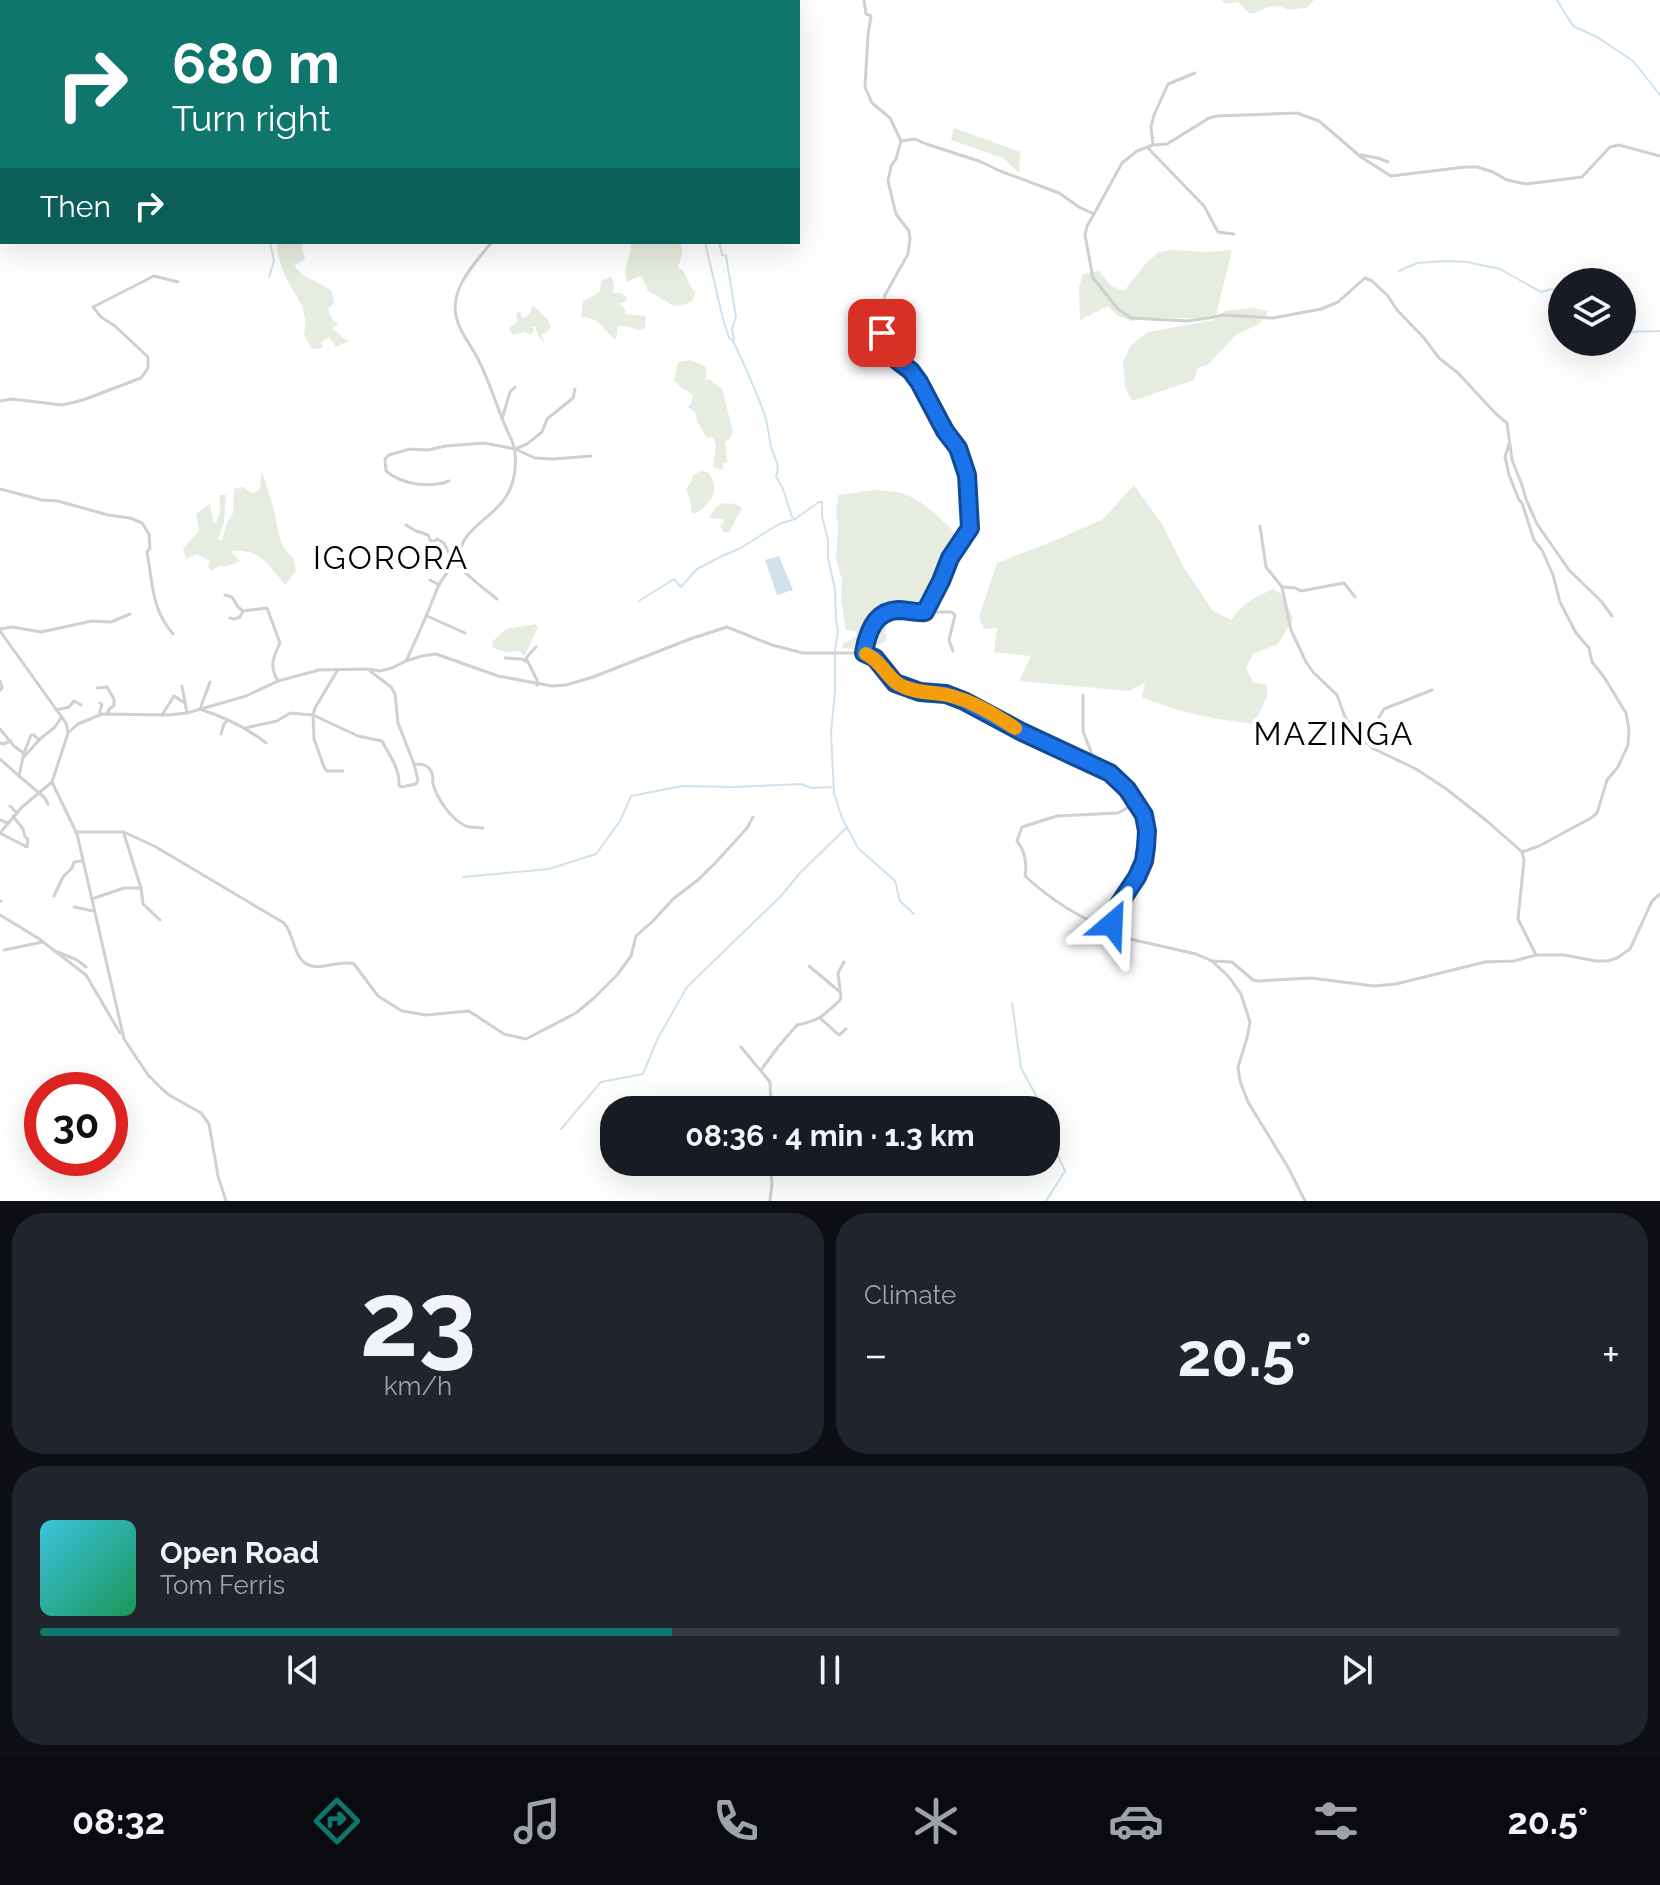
<!DOCTYPE html>
<meta charset="utf-8">
<style>
:root{--surface:#171b24;--page:#20242c;--text:#f1f3f6;--muted:#9ea1a6;--line:#363941;--accent:#0f766e}
body{margin:0;font-family:Raleway,sans-serif;background:var(--page);color:var(--text);height:100vh;display:flex;flex-direction:column;font-size:30px;white-space:nowrap}
*{box-sizing:border-box;margin:0}
p{font-size:26px;color:var(--muted)}
.icon{flex:none;width:44px;height:44px;fill:none;stroke:currentColor;stroke-width:2;stroke-linecap:round;stroke-linejoin:round}
.map{position:relative;height:1201px;overflow:hidden}
.sheet{display:flex;flex-direction:column;gap:12px;padding:12px;background:#0d0f14;flex:1}
.sheet>*{flex:none}
.top-card{position:absolute;left:0px;top:0px;width:800px;height:244px;box-shadow:0 8px 32px #0002;background:#0f766e;color:#fff;overflow:hidden}
.buttons{position:absolute;left:1548px;top:268px;display:grid;gap:16px}
.buttons a{display:grid;place-items:center;width:88px;height:88px;border-radius:50%;background:var(--surface);box-shadow:0 8px 32px #0002;font-size:40px}
.speed{position:absolute;left:24px;top:1072px;display:flex;gap:16px;font-size:40px;font-weight:700;text-align:center}
.speed>*{display:grid;place-content:center;width:104px;height:104px;border-radius:50%;background:var(--surface);box-shadow:0 8px 32px #0002;line-height:1}
.speed .limit{border:12px solid #d22;background:#fff;color:#111}
.pin{position:absolute;display:grid;place-items:center;width:68px;height:68px;color:#fff;margin:-34px;border-radius:16px;box-shadow:0 4px 12px #0006}
.me{position:absolute;width:88px;margin:-44px;rotate:26deg;stroke-linejoin:round;filter:drop-shadow(0 0 6px #0008)}
.turn{display:flex;align-items:center;gap:28px;height:168px;padding:0 40px;font-size:36px}
.turn .icon{width:104px;height:104px;stroke-width:2.5}
.turn b{display:block;font-size:56px;line-height:68px}
.then{display:flex;align-items:center;height:76px;padding:0 40px;background:#0003;gap:16px;font-size:30px}
.big{font-size:60px;font-weight:700;line-height:1.1}
.sheet .tile{flex:1;display:flex;flex-direction:column;justify-content:center;gap:12px;min-width:0;padding:0 28px;border-radius:32px;background:var(--page)}
.sheet .dial{align-items:center;gap:0}
.dial b{font-size:104px;line-height:1}
.song{display:flex;align-items:center;gap:24px}
.cover{width:96px;height:96px;border-radius:12px;background:linear-gradient(135deg,hsl(190 70% 55%),hsl(150 70% 35%))}
.played{height:8px;border-radius:4px;background:linear-gradient(90deg,var(--accent) 40%,var(--line) 40%)}
.keys{display:flex;justify-content:space-around;direction:ltr}
.heat{display:flex;justify-content:space-between;align-items:center;font-size:44px;direction:ltr}
.sheet .tiles{flex:1;display:grid;gap:12px;grid-template-columns:1fr 1fr}
.tile:last-child{grid-column:span 2}
.trip{position:absolute;left:600px;top:1096px;width:460px;height:80px;border-radius:32px;background:var(--surface);box-shadow:0 8px 32px #0002;font-weight:700;line-height:80px;text-align:center}
.menu{display:flex;height:128px;justify-content:space-around;align-items:center;background:#090b0e;color:var(--muted)}
.menu .icon{width:56px;height:56px}
.menu .on{color:var(--accent)}
.menu b{font-size:36px;color:var(--text)}
.map>svg:first-child{display:block}
.green{fill:#e6ecdf}
.water{fill:#cfe2ee}
.lines{fill:none;stroke-linecap:round;stroke-linejoin:round}
.stream{stroke:#cfe2ee;stroke-width:2}
.minor{stroke:#d0d0d0;stroke-width:3}
.route-casing{stroke:#114b97;stroke-width:20}
.route{stroke:#1a73e8;stroke-width:14}
.slow{stroke:#f59e0b;stroke-width:14}
.labels{text-anchor:middle;dominant-baseline:central;stroke-width:8;stroke-linejoin:round;paint-order:stroke}
.quarter-label{font-size:32px;letter-spacing:2px;fill:#000;stroke:#fff}
</style>
<div class="map">
<svg width="1660" height="1201" viewBox="0 0 1660 1201">
<rect width="100%" height="100%" fill="#fff"/>
<g class="green">
<path d="M 1220,0 L 1314,0 L 1306,8 L 1287,10 C 1275,0 1263,11 1250,14 L 1238,2 L 1226,4 Z"/>
<polygon points="954,128 1020,152 1019,173 1003,158 951,140"/>
<path d="M 276,242 L 303,242 L 302,247 L 305,259 L 294,266 L 303,275 L 331,290 L 334,303 L 328,309 L 333,320 L 338,325 L 332,328 L 348,342 L 336,347 L 329,337 L 321,342 L 323,348 L 312,349 L 304,335 C 309,308 298,301 287,280 C 281,268 278,255 276,242 Z"/>
<path d="M 630,242 L 679,242 C 685,250 681,259 678,267 C 690,276 686,283 695,292 L 694,299 L 687,304 L 674,306 L 648,291 L 641,276 L 627,282 C 621,263 634,257 630,242 Z"/>
<polygon points="1172,250 1207,252 1232,250 1216,315 1204,318 1149,318 1131,321 1118,316 1108,306 1080,320 1079,287 1083,274 1099,271 1111,286 1124,291 1147,262 1159,252"/>
<path d="M 611,276 L 614,285 L 613,293 L 621,293 L 627,297 L 626,301 L 620,304 L 626,311 L 625,314 L 646,316 L 645,327 L 642,330 C 632,330 630,325 618,326 L 616,340 C 603,331 600,316 581,317 L 583,301 L 600,292 L 601,281 Z"/>
<polygon points="533,305 548,320 551,326 547,332 541,334 545,342 539,337 535,327 532,327 534,330 531,335 524,332 513,335 509,328 518,321 516,317 518,312 521,311 521,317 523,318 529,315"/>
<polygon points="1252,308 1269,311 1259,324 1236,335 1207,365 1198,368 1194,380 1132,401 1125,386 1123,362 1131,345 1148,332 1214,320 1225,311"/>
<polygon points="690,360 706,367 707,374 705,380 709,379 722,389 733,432 731,437 725,442 727,462 722,464 724,470 713,467 716,445 713,438 706,437 697,421 695,412 688,407 691,404 693,395 680,387 674,381 678,362"/>
<path d="M 262,471 C 265,484 271,497 274,510 C 278,527 278,547 293,557 L 296,571 L 285,585 C 268,564 261,549 231,551 L 240,561 L 225,567 L 220,565 L 212,571 L 208,567 L 210,561 L 197,554 L 186,559 L 183,549 L 199,531 L 196,514 L 210,504 L 214,524 C 222,517 220,504 219,495 L 226,495 L 224,523 L 218,539 L 222,541 L 227,522 L 233,513 L 234,489 L 243,487 L 253,494 L 260,488 Z"/>
<path d="M 701,471 L 708,472 C 710,475 713,481 714,484 C 717,496 703,512 692,514 L 690,498 L 686,489 L 692,480 L 693,475 Z"/>
<path d="M 1134,485 L 1162,524 L 1184,568 L 1213,611 L 1232,620 C 1240,604 1257,596 1273,589 L 1283,595 L 1293,619 L 1278,644 L 1253,654 L 1246,668 L 1253,682 L 1267,685 L 1267,697 L 1254,724 C 1215,719 1179,713 1142,697 L 1145,683 L 1129,691 L 1019,681 L 1031,656 L 994,652 L 997,628 L 984,629 L 979,617 L 997,563 L 1056,540 L 1103,519 Z"/>
<path d="M 874,490 C 883,491 892,491 901,493 C 923,499 944,522 960,538 L 925,604 L 910,608 L 888,608 L 877,616 L 885,620 L 886,641 C 872,649 857,650 842,648 L 843,644 L 857,636 L 855,631 L 846,630 L 841,599 L 842,580 L 836,558 L 838,529 L 836,512 L 838,495 Z"/>
<polygon points="723,503 735,504 742,508 729,532 724,533 720,526 724,522 724,519 709,518 716,507"/>
<polygon points="535,624 538,627 525,655 523,656 520,651 506,652 493,648 492,642 506,629"/>
</g>
<polygon class="water" points="779,556 793,590 777,595 765,560"/>
<g class="lines">
<g class="stream">
<polyline points="290,0 291,2"/>
<polyline points="628,0 630,2"/>
<polyline points="1557,0 1573,26 1597,37 1633,61 1660,95"/>
<path d="M 705,242 L 723,319 L 729,338 L 733,341 C 745,366 756,390 765,416 C 768,426 769,437 771,447 C 774,458 781,465 776,476 L 783,489 L 792,517 L 795,519 L 819,502 L 822,502 L 822,516 L 828,540 L 828,558 L 835,589 L 836,620 L 838,632 L 835,649 L 835,691 L 831,733 L 834,793 L 842,818 L 858,848 L 895,881 L 900,901 L 914,914"/>
<polyline points="719,242 722,255 726,256 736,317 732,329 734,340"/>
<polyline points="1399,271 1417,263 1446,261 1467,262 1500,269 1541,292 1552,289 1562,297"/>
<polyline points="269,277 274,261 270,242"/>
<polyline points="1622,332 1660,331"/>
<polyline points="639,601 674,579 681,587 697,569 724,555 739,549 779,524 795,519"/>
<polyline points="463,877 549,869 596,854 620,821 631,796 682,786 733,787 801,784 812,788 833,787"/>
<polyline points="1012,1003 1021,1068 1044,1110"/>
<polyline points="561,1129 601,1082 643,1074 657,1040 687,987 782,895 800,873 846,828"/>
<polyline points="1046,1201 1065,1171 1053,1145 1046,1117"/>
</g>
<g class="minor">
<polyline points="405,0 405,2"/>
<polyline points="49,2 52,0"/>
<polyline points="0,43 2,42"/>
<polyline points="901,141 915,139 926,144 979,161 1000,171 1059,193 1079,207 1094,214 1122,163 1137,151 1153,145 1167,144 1209,118 1217,116 1297,113 1319,121 1361,157 1391,176 1465,167 1477,167 1493,172 1507,180 1526,184 1582,177 1610,147 1619,145 1660,156"/>
<polyline points="1153,145 1151,127 1154,115 1168,84 1195,73"/>
<polyline points="1147,147 1204,206 1218,232 1234,234"/>
<polyline points="1361,155 1378,158 1388,162"/>
<polyline points="1094,214 1087,226 1085,235 1093,278 1118,309 1131,318 1187,321 1209,318 1223,315 1273,318 1321,309 1338,302 1365,278 1372,281 1388,296 1397,310 1424,338 1439,358 1458,373 1496,414 1507,423 1512,460 1522,485 1526,499 1537,524 1569,570 1601,601 1612,616"/>
<polyline points="0,401 12,399 62,405 83,400 141,378 148,368 148,357 115,326 101,317 93,307 154,276 178,282"/>
<polyline points="502,419 510,392 515,387"/>
<polyline points="1509,444 1505,457 1509,475 1519,500 1522,503 1534,540 1542,550 1553,575 1560,602 1576,633 1589,648 1592,662 1604,677 1626,713 1629,730 1628,745 1618,767 1607,780 1597,813 1591,818 1539,846 1522,852"/>
<polyline points="515,449 535,458 553,459 591,456"/>
<path d="M 449,481 C 431,488 402,485 386,471 L 385,459 L 389,455 L 410,449 L 428,450 L 446,446 L 484,443 L 515,449 L 527,444 L 542,432 L 547,419 L 573,398 L 575,389"/>
<path d="M 0,489 L 42,500 L 58,501 L 108,515 L 130,518 L 142,523 L 149,534 L 150,548 L 147,552 C 153,584 151,608 173,634"/>
<path d="M 406,525 L 414,530 L 428,535 L 430,540 L 433,542 L 437,539 L 444,543 C 453,566 478,584 497,599"/>
<polyline points="1260,526 1266,567 1282,587 1291,630 1306,662 1313,672 1337,695 1345,717 1361,741 1369,744"/>
<polyline points="430,580 439,585"/>
<polyline points="1282,587 1295,588 1301,591 1344,583 1355,597"/>
<path d="M 225,595 L 232,597 L 238,607 L 243,611 L 267,608 L 280,643 C 273,658 269,666 278,681"/>
<polyline points="925,612 951,612 955,615 949,640 953,651"/>
<polyline points="427,616 465,633"/>
<polyline points="230,618 234,619 240,617 243,611"/>
<polyline points="0,629 12,627 41,632 92,621 111,622 130,614"/>
<polyline points="0,631 66,723 68,733 52,782 77,834 124,1039 148,1075 161,1088 169,1095 201,1113 209,1124 218,1176 226,1201"/>
<polyline points="536,647 526,658 537,680 537,685"/>
<polyline points="864,653 867,634 875,622 883,615 896,610 925,612 941,581 950,558 970,528 969,493 963,460 958,448 945,431 919,382 911,371 889,354 884,341 883,310 885,295 908,254 910,238 909,231 896,214 888,181 891,166 896,159 901,141 890,118 872,103 865,87 868,35 871,16 866,14 864,0"/>
<polyline points="505,658 522,659 527,662"/>
<path d="M 406,661 C 418,636 428,612 438,587 C 443,576 453,567 458,556 C 460,550 461,545 465,539 C 476,522 497,513 507,495 C 516,480 518,456 512,441 C 499,415 492,387 479,361 C 473,348 463,337 458,323 C 446,292 474,264 492,242"/>
<path d="M 337,671 L 315,708 L 313,715 L 358,736 L 382,741 C 389,755 400,768 399,785 L 401,787 L 416,784 L 418,780 L 414,764"/>
<path d="M 370,671 L 391,687 L 395,694 L 398,723 L 414,764 C 421,764 427,764 431,771 C 434,776 432,778 433,784 C 437,798 450,818 464,825 C 468,828 477,827 483,828"/>
<polyline points="0,681 2,688 0,691"/>
<path d="M 210,682 L 200,709 C 224,717 246,727 266,743"/>
<polyline points="182,686 187,713"/>
<polyline points="97,688 107,687 114,699 114,706 110,708 107,714"/>
<polyline points="1432,690 1384,709 1374,725 1369,744 1372,748 1416,769 1445,788 1487,821 1522,852 1524,860 1518,919 1536,955"/>
<polyline points="1083,695 1083,731 1096,765"/>
<polyline points="100,703 102,705 100,710 100,715"/>
<polyline points="56,710 69,707 74,701 81,705"/>
<polyline points="162,715 174,696 185,703"/>
<polyline points="245,728 277,721 290,713 313,715 314,739 324,767 327,771 343,771"/>
<polyline points="0,729 14,746 22,752"/>
<polyline points="68,733 78,724 102,714 168,715 187,713 246,696 278,681 319,670 367,669 380,671 392,668 406,661 422,656 436,654 498,676 552,686 566,685 593,677 690,639 727,627 772,645 803,653 864,653 875,658 895,683 920,692 946,694 964,701 1020,731 1110,773 1127,789 1144,815 1147,831 1146,847 1144,861 1137,877 1115,910 1112,924 1114,928 1119,934 1130,939 1196,954 1212,961 1229,977 1241,994 1250,1022 1247,1038 1238,1067 1240,1081 1248,1102 1289,1169 1305,1201"/>
<polyline points="221,734 224,724 228,720"/>
<polyline points="39,740 34,735 31,735 24,753 19,776 45,798 48,804"/>
<polyline points="0,743 3,744 11,741"/>
<polyline points="23,758 40,739 55,727 61,718"/>
<polyline points="0,759 19,776"/>
<polyline points="10,806 17,813"/>
<polyline points="0,820 8,823"/>
<path d="M 76,832 L 124,832 L 156,847 L 284,923 C 293,934 293,948 300,958 C 314,977 336,958 354,964 L 378,996 L 402,1011 L 426,1015 L 469,1011 L 504,1034 L 526,1039 L 576,1013 L 594,998 L 617,975 L 631,956 L 636,936 L 653,921 L 673,899 L 698,880 L 718,860 L 747,828 L 753,817"/>
<polyline points="0,833 22,807 52,782"/>
<polyline points="0,833 27,847 28,839 25,837 23,829 13,816"/>
<polyline points="124,834 141,888 143,904 160,920"/>
<polyline points="54,896 63,877 72,868 74,862 82,861"/>
<polyline points="92,899 124,888 141,888"/>
<polyline points="0,901 1,901"/>
<polyline points="74,907 93,911"/>
<polyline points="0,915 38,938 86,975 120,1033"/>
<path d="M 1114,931 C 1081,919 1051,900 1025,876 C 1027,864 1025,851 1017,841 L 1022,827 L 1057,816 L 1118,813 L 1136,803"/>
<polyline points="4,950 43,942"/>
<polyline points="58,952 77,960 86,967"/>
<polyline points="1212,961 1232,962 1253,980 1259,981 1311,978 1374,986 1396,984 1485,962 1514,961 1536,955 1564,955 1596,961 1608,961 1617,958 1630,949 1652,901 1660,894"/>
<polyline points="809,966 840,992"/>
<polyline points="820,1018 839,1035 846,1029"/>
<polyline points="741,1047 770,1082 771,1110"/>
<path d="M 761,1070 L 778,1047 L 797,1025 C 820,1020 822,1017 839,1001 L 841,998 L 838,973 L 844,962"/>
<polyline points="770,1201 772,1184 770,1162"/>
</g>
</g>
<g class="lines">
<defs>
<path id="route" d="M 882,333 L 886,350 L 889,354 L 911,371 L 919,382 L 945,431 L 958,448 L 967,475 L 970,528 L 950,558 L 941,581 L 925,612 C 916,613 907,610 898,610 C 874,611 867,634 864,653 L 875,658 L 895,683 L 920,692 L 946,694 L 964,701 L 1020,731 L 1110,773 L 1127,789 L 1144,815 L 1147,831 L 1146,847 L 1144,861 L 1137,877 L 1115,910 L 1112,924"/>
</defs>
<use href="#route" class="route-casing"/>
<use href="#route" class="route"/>
<path class="slow" d="M 866,654 C 883,662 888,681 904,687 C 918,693 932,692 947,695 C 971,700 995,715 1015,728"/>
</g>
<g class="labels">
<g class="quarter-label">
<text x="391" y="557">IGORORA</text>
<text x="1334" y="733">MAZINGA</text>
</g>
</g>
</svg>
<div class="buttons">
<a><svg class="icon" aria-label="layers" viewBox="0 0 24 24"><path d="M12 4l9 5-9 5-9-5zM3 14l9 5 9-5"/></svg></a>
</div>
<div class="speed"><div class="limit">30</div></div>
<div class="pin" style="left:882px;top:333px;background:#d93025"><svg class="icon" aria-label="arrive" viewBox="0 0 24 24"><path d="M6 21V4h12l-3 4 3 4H6"/></svg></div>
<svg class="me" style="left:1112px;top:924px" viewBox="-20 -20 40 40"><path d="M0-17L14 15 0 8-14 15z" fill="#1a73e8" stroke="#fff" stroke-width="4"/></svg>
<div class="trip">08:36 · 4 min · 1.3 km</div>
<div class="top-card">
<div class="turn"><svg class="icon" aria-label="right" viewBox="0 0 24 24"><path d="M7 20v-9h11M14 6l5 5-5 5"/></svg><div><b>680 m</b>Turn right</div></div>
<div class="then">Then<svg class="icon" aria-label="right" viewBox="0 0 24 24"><path d="M7 20v-9h11M14 6l5 5-5 5"/></svg></div>
</div>
</div>
<section class="sheet">
<div class="tiles">
<div class="tile dial"><b>23</b><p>km/h</p></div>
<div class="tile"><p>Climate</p>
<div class="heat"><a>−</a><b class="big">20.5°</b><a>+</a></div>
</div>
<div class="tile">
<div class="song"><i class="cover"></i><div><b>Open Road</b><p>Tom Ferris</p></div></div>
<div class="played"></div>
<div class="keys"><svg class="icon" aria-label="previous" viewBox="0 0 24 24"><path d="M18 5L8 12l10 7zM5 5v14"/></svg><svg class="icon" aria-label="pause" viewBox="0 0 24 24"><path d="M8 5v14M16 5v14"/></svg><svg class="icon" aria-label="next" viewBox="0 0 24 24"><path d="M6 5l10 7-10 7zM19 5v14"/></svg></div>
</div>
</div>
</section>
<nav class="menu">
<b>08:32</b>
<svg class="icon on" aria-label="directions" viewBox="0 0 24 24"><path d="M12 3l9 9-9 9-9-9zM9 14v-3h6M13 9l2 2-2 2"/></svg>
<svg class="icon" aria-label="music" viewBox="0 0 24 24"><path d="M9 18V5l10-2v13"/><circle cx="6" cy="18" r="3"/><circle cx="16" cy="16" r="3"/></svg>
<svg class="icon" aria-label="phone" viewBox="0 0 24 24"><path d="M5 4h4l2 5-3 2q2 4 5 5l2-3 5 2v4C11 20 4 13 5 4z"/></svg>
<svg class="icon" aria-label="climate" viewBox="0 0 24 24"><path d="M12 3v18M4 7l16 10M4 17L20 7"/></svg>
<svg class="icon" aria-label="car" viewBox="0 0 24 24"><path d="M5 17H2v-5l4-1 3-4h7l3 4 3 1v5h-3M9 17h6M6 11h13"/><circle cx="7" cy="17" r="2"/><circle cx="17" cy="17" r="2"/></svg>
<svg class="icon" aria-label="filters" viewBox="0 0 24 24"><path d="M4 7h16M4 17h16"/><circle cx="9" cy="7" r="2"/><circle cx="15" cy="17" r="2"/></svg>
<b>20.5°</b>
</nav>
